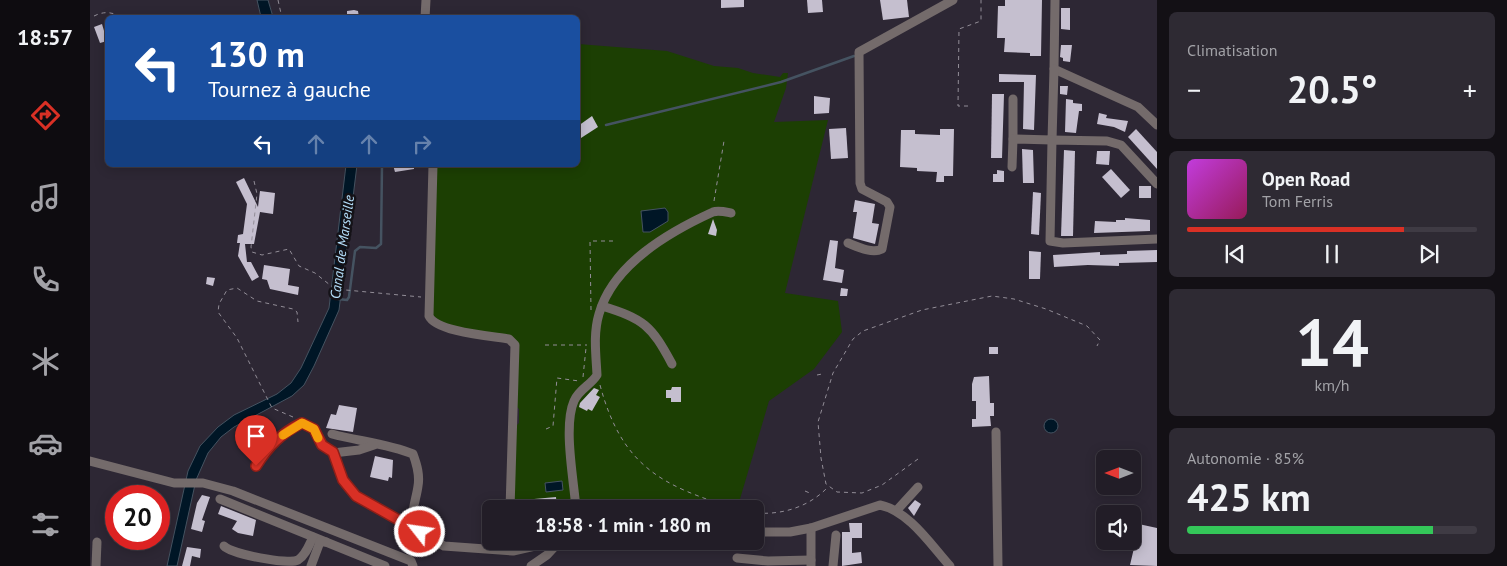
<!DOCTYPE html>
<html lang="fr">
<meta charset="utf-8">
<style>
:root{--surface:#221d27;--page:#2e2a33;--text:#f1f3f6;--muted:#a2a2a7;--line:#3f3b44;--accent:#d93025}
body{margin:0;font-family:"PT Sans",sans-serif;background:var(--page);color:var(--text);height:100vh;display:flex;flex-direction:column;font-size:19px;white-space:nowrap}
*{box-sizing:border-box;margin:0}
p{font-size:16px;color:var(--muted)}
.icon{flex:none;width:28px;height:28px;fill:none;stroke:currentColor;stroke-width:2;stroke-linecap:round;stroke-linejoin:round}
.map{position:relative;flex:1;overflow:hidden}
.panel{display:flex;flex-direction:column;gap:12px;padding:12px;background:#131015;width:350px}
.panel>*{flex:none}
.hud{position:absolute;left:15px;top:15px;width:475px;height:152px;border-radius:8px;box-shadow:0 2px 12px #0003,0 0 0 1px var(--line);background:#1a4fa0;color:#fff;overflow:hidden}
.needle{width:32px;rotate:270deg}
.fabs{position:absolute;left:1006px;top:450px;display:grid;gap:10px}
.fabs a{display:grid;place-items:center;width:45px;height:45px;border-radius:8px;background:var(--surface);box-shadow:0 2px 12px #0003,0 0 0 1px var(--line);font-size:25px}
.speed{position:absolute;left:15px;top:485px;display:flex;gap:10px;font-size:25px;font-weight:700;text-align:center}
.speed>*{display:grid;place-content:center;width:65px;height:65px;border-radius:50%;background:var(--surface);box-shadow:0 2px 12px #0003,0 0 0 1px var(--line);line-height:1}
.speed .limit{border:8px solid #d22;background:#fff;color:#111}
.pin{position:absolute;display:grid;place-items:center;width:42px;height:42px;color:#fff;margin:-51px -21px;border-radius:50% 50% 50% 0;rotate:-45deg;box-shadow:0 0 5px #0007}
.pin .icon{rotate:45deg}
.me{position:absolute;width:55px;margin:-28px;rotate:300deg;stroke-linejoin:round;filter:drop-shadow(0 0 4px #0008)}
.turn{display:flex;align-items:center;gap:18px;height:105px;padding:0 20px;font-size:22px}
.turn .icon{width:65px;height:65px;stroke-width:2.5}
.turn b{display:block;font-size:35px;line-height:42px}
.lanes{display:flex;align-items:center;height:48px;padding:0 20px;background:#0003;justify-content:center;gap:25px;direction:ltr}
.lanes .off{opacity:.35}
.big{font-size:38px;font-weight:800;line-height:1.1}
.panel .widget{flex:1;display:flex;flex-direction:column;justify-content:center;gap:8px;min-width:0;padding:0 18px;border-radius:8px;background:var(--page)}
.panel .dial{align-items:center;gap:0}
.dial b{font-size:65px;line-height:1}
.song{display:flex;align-items:center;gap:15px}
.cover{width:60px;height:60px;border-radius:8px;background:linear-gradient(135deg,hsl(290 70% 55%),hsl(330 70% 35%))}
.played{height:5px;border-radius:2px;background:linear-gradient(90deg,var(--accent) 75%,var(--line) 75%)}
.keys{display:flex;justify-content:space-around;direction:ltr}
.heat{display:flex;justify-content:space-between;align-items:center;font-size:28px;direction:ltr}
.charge{height:8px;border-radius:4px;background:linear-gradient(90deg,#34c759 85%,var(--line) 0)}
.trip{position:absolute;left:392px;top:500px;width:282px;height:50px;border-radius:8px;background:var(--surface);box-shadow:0 2px 12px #0003,0 0 0 1px var(--line);font-weight:800;line-height:50px;text-align:center}
main{display:flex;flex:1;min-height:0}
.menu{display:flex;flex-direction:column;width:90px;justify-content:space-around;align-items:center;background:#0e0c10;color:var(--muted)}
.menu .icon{width:35px;height:35px}
.menu .active{color:var(--accent)}
.menu b{font-size:22px;color:var(--text)}
.map>svg:first-child{display:block}
.green{fill:#1c3f03}
.water{fill:#001626;stroke:#455361}
.lines{fill:none;stroke-linecap:round;stroke-linejoin:round}
.stream{stroke:#455361;stroke-width:2.5}
.building{fill:#c5bfcf}
.path{stroke:#928d97;stroke-width:1;stroke-dasharray:4 4;stroke-linecap:butt}
.minor{stroke:#746b6b;stroke-width:9}
.route-casing{stroke:#8d1f18;stroke-width:12}
.route{stroke:#d93025;stroke-width:9}
.slow{stroke:#f59e0b;stroke-width:9}
.labels{text-anchor:middle;dominant-baseline:central;stroke-width:5;stroke-linejoin:round;paint-order:stroke}
.water-label{font-size:14px;font-style:italic;fill:#b5e0fc;stroke:#141217}
</style>
<main>
<nav class="menu">
<b>18:57</b>
<svg class="icon active" aria-label="directions" viewBox="0 0 24 24"><path d="M12 3l9 9-9 9-9-9zM9 14v-3h6M13 9l2 2-2 2"/></svg>
<svg class="icon" aria-label="music" viewBox="0 0 24 24"><path d="M9 18V5l10-2v13"/><circle cx="6" cy="18" r="3"/><circle cx="16" cy="16" r="3"/></svg>
<svg class="icon" aria-label="phone" viewBox="0 0 24 24"><path d="M5 4h4l2 5-3 2q2 4 5 5l2-3 5 2v4C11 20 4 13 5 4z"/></svg>
<svg class="icon" aria-label="climate" viewBox="0 0 24 24"><path d="M12 3v18M4 7l16 10M4 17L20 7"/></svg>
<svg class="icon" aria-label="car" viewBox="0 0 24 24"><path d="M5 17H2v-5l4-1 3-4h7l3 4 3 1v5h-3M9 17h6M6 11h13"/><circle cx="7" cy="17" r="2"/><circle cx="17" cy="17" r="2"/></svg>
<svg class="icon" aria-label="filters" viewBox="0 0 24 24"><path d="M4 7h16M4 17h16"/><circle cx="9" cy="7" r="2"/><circle cx="15" cy="17" r="2"/></svg>
</nav>
<div class="map">
<svg width="1067" height="566" viewBox="0 0 1067 566">
<rect width="100%" height="100%" fill="#2d2734"/>
<polygon class="green" points="488,44 577,51 624,66 648,68 663,73 690,77 693,73 698,73 696,88 684,122 738,120 695,293 748,301 752,332 724,369 679,401 647,509 421,509 426,426 429,423 429,409 425,405 426,341 356,325 342,315 347,165 488,165"/>
<g class="water">
<polygon points="167,0 178,0 183,17 171,17"/>
<polygon points="256,165 267,165 249,310 224,366 214,385 202,396 144,427 131,437 118,453 106,480 87,566 77,566 98,471 110,446 128,427 144,415 187,394 201,383 211,368 239,308"/>
<polygon points="575,208 578,212 578,221 560,232 553,232 551,211"/>
<circle cx="961" cy="426" r="7"/>
<polygon points="472,481 473,490 456,492 455,483"/>
</g>
<g class="lines">
<g class="stream">
<polyline points="516,125 691,82 764,56"/>
<polyline points="248,299 257,300 259,297 265,251 270,247 286,248 291,244 292,165"/>
</g>
</g>
<g class="building">
<polygon points="631,0 654,0 654,7 631,8"/>
<polygon points="717,0 732,0 733,12 718,13"/>
<polygon points="790,0 817,0 819,17 793,20"/>
<polygon points="915,0 952,0 951,56 940,56 940,53 914,52 915,38 907,38 908,6 915,6"/>
<polygon points="971,8 980,8 980,30 971,29"/>
<polygon points="264,10 268,11 269,18 257,18 257,11"/>
<polygon points="12,24 17,41 10,43 4,27"/>
<polygon points="971,45 982,45 980,62 973,61 973,58 970,57"/>
<polygon points="909,74 946,75 944,130 933,129 934,82 909,82"/>
<polygon points="970,86 978,86 977,95 970,94"/>
<polygon points="902,94 914,94 912,158 901,158"/>
<polygon points="724,96 740,98 739,113 724,114"/>
<polygon points="976,99 983,100 983,103 992,104 992,111 989,111 986,133 975,132"/>
<polygon points="1009,113 1017,115 1016,118 1038,121 1035,132 1024,127 1007,124"/>
<polygon points="502,116 508,127 491,138 488,132 488,126"/>
<polygon points="756,128 758,158 741,159 739,129"/>
<polygon points="850,129 864,129 863,176 854,176 854,182 846,182 847,172 827,171 827,168 810,167 811,130 825,130 825,134 850,135"/>
<polygon points="1046,129 1067,152 1067,169 1038,137"/>
<polygon points="932,149 943,150 944,183 933,183"/>
<polygon points="974,150 985,151 983,236 971,236"/>
<polygon points="1007,151 1020,151 1019,165 1006,164"/>
<polygon points="303,165 324,165 324,169 305,172"/>
<polygon points="1021,169 1040,190 1031,198 1012,177"/>
<polygon points="907,170 914,171 914,182 903,182 903,174 907,174"/>
<polygon points="154,178 168,207 170,191 185,193 183,214 170,212 164,244 155,244 157,262 161,262 169,277 162,281 148,256 150,243 147,243 148,235 153,234 157,204 146,182"/>
<rect x="1049" y="186" width="12" height="12"/>
<polygon points="943,192 951,193 949,235 941,234"/>
<polygon points="765,200 785,204 782,223 789,224 785,244 763,238 767,212 763,212"/>
<polygon points="1035,218 1060,220 1060,231 1004,233 1005,221 1026,222 1026,220 1035,220"/>
<polygon points="623,219 627,230 626,236 618,234"/>
<polygon points="740,240 748,241 745,268 754,270 752,283 733,280"/>
<polygon points="1067,250 1067,262 1029,263 1029,266 998,265 964,267 963,255 1010,252 1010,255 1037,254 1037,251"/>
<polygon points="939,251 951,252 950,279 939,279"/>
<polygon points="174,265 200,269 198,285 209,287 208,295 180,289 177,280 172,279"/>
<polygon points="117,277 125,278 123,286 116,284"/>
<polygon points="751,288 758,289 757,296 750,296"/>
<rect x="899" y="347" width="9" height="7"/>
<polygon points="899,376 900,403 904,403 904,416 900,416 901,426 882,427 882,419 886,419 886,401 882,401 882,384 884,377"/>
<polygon points="582,387 591,387 591,402 581,402 581,398 576,398 576,390 581,390"/>
<polygon points="504,388 509,390 506,395 510,397 502,411 498,409 497,411 489,407 490,403"/>
<polygon points="249,405 267,408 263,432 236,428 241,414 246,415"/>
<polygon points="285,456 303,460 302,478 299,477 298,481 280,477"/>
<polygon points="112,495 120,497 112,520 115,521 112,532 101,529 107,503"/>
<polygon points="466,497 467,509 445,509 444,499"/>
<polygon points="825,500 831,504 824,516 818,508"/>
<polygon points="131,506 166,520 163,536 148,533 142,529 147,521 128,514"/>
<polygon points="759,523 772,523 772,538 762,538 762,553 771,552 772,563 752,566 752,532 760,532"/>
<polygon points="1044,523 1067,528 1067,566 1040,565 1044,548 1042,547"/>
<polygon points="97,547 111,549 110,558 102,556 100,566 92,566"/>
</g>
<g class="lines">
<g class="path">
<polyline points="188,0 192,18"/>
<path d="M 4,16 C 16,10 23,13 36,18"/>
<polyline points="878,106 868,106 869,29 891,21 891,0"/>
<polyline points="164,181 167,194 161,247 162,252 172,255 199,249 209,266 225,273 245,289 331,297"/>
<polyline points="624,201 634,141"/>
<polyline points="501,310 500,241 527,241"/>
<polyline points="455,345 497,345"/>
<polyline points="727,375 732,374"/>
<polyline points="493,377 496,348"/>
<path d="M 510,385 C 532,467 572,486 647,509"/>
<polyline points="203,417 182,408 147,338 128,312 129,304 137,290 147,288 167,301 203,309 207,312 208,322"/>
<polyline points="456,429 463,426 467,378 489,381"/>
<polyline points="828,459 792,485 772,493 747,492 736,484 731,458 728,422 743,373 763,339 773,331 832,310 902,296 924,299 956,309 997,326 1010,340 1007,346"/>
<polyline points="715,491 722,494"/>
<path d="M 666,513 C 692,515 719,507 738,487"/>
</g>
<g class="minor">
<polyline points="965,0 964,69 1048,107 1067,125"/>
<polyline points="335,18 336,0"/>
<polyline points="923,139 923,99"/>
<path d="M 343,165 L 339,316 C 346,332 401,336 419,339 L 425,345 L 420,509"/>
<polyline points="922,167 923,139 962,140 964,69"/>
<polyline points="1067,184 1031,145 1017,141 962,140 960,241 973,243 1067,239"/>
<path d="M 758,243 C 768,247 782,254 792,249 L 800,207 L 797,202 L 772,189 L 770,183 L 769,52 L 863,0"/>
<path d="M 512,306 C 554,319 561,325 582,364"/>
<polyline points="906,432 908,566"/>
<path d="M 242,434 C 268,441 299,444 323,454 C 327,465 330,475 328,486 C 326,502 318,515 328,530"/>
<polyline points="243,453 269,450 284,445"/>
<polyline points="0,461 84,483 113,483 143,491 321,561 323,566"/>
<path d="M 166,466 C 178,447 192,433 212,423 L 224,429 L 232,445 L 243,453 L 253,480 L 266,495 L 354,546 L 423,551 L 467,541"/>
<polyline points="130,499 295,566"/>
<path d="M 486,509 C 484,481 473,426 484,401 C 489,389 501,385 507,375 C 506,355 503,334 509,314 C 523,264 579,232 623,212 C 628,210 636,212 641,213"/>
<polyline points="807,510 828,487"/>
<polyline points="721,528 721,565"/>
<path d="M 666,532 L 700,532 L 721,528 L 790,505 C 819,511 841,545 860,566"/>
<path d="M 134,546 C 141,554 199,565 208,560 C 216,555 219,545 223,537"/>
<polyline points="647,558 678,561 721,560"/>
<polyline points="6,566 7,542"/>
<polyline points="221,566 230,542 236,542"/>
<polyline points="441,566 457,555 470,541"/>
<polyline points="743,566 746,535"/>
</g>
</g>
<g class="lines">
<defs>
<path id="route" d="M 166,466 C 178,447 191,433 212,423 L 224,429 L 232,445 L 243,452 L 253,480 L 266,496 L 330,532"/>
</defs>
<use href="#route" class="route-casing"/>
<use href="#route" class="route"/>
<polyline class="slow" points="193,435 212,423 224,429 228,438"/>
</g>
<g class="labels">
<g class="water-label">
<text transform="translate(252 247) rotate(-82)">Canal de Marseille</text>
</g>
</g>
</svg>
<div class="fabs">
<a><svg class="needle" viewBox="-14 -14 28 28"><path d="M0-13l5 13h-10z" fill="#e53935"/><path d="M0 13l5-13h-10z" fill="#a2a2a7"/></svg></a>
<a><svg class="icon" aria-label="sound" viewBox="0 0 24 24"><path d="M4 9h4l5-4v14l-5-4H4zM17 9q2 3 0 6"/></svg></a>
</div>
<div class="speed"><div class="limit">20</div></div>
<div class="pin" style="left:166px;top:466px;background:#d93025"><svg class="icon" aria-label="arrive" viewBox="0 0 24 24"><path d="M6 21V4h12l-3 4 3 4H6"/></svg></div>
<svg class="me" style="left:330px;top:532px" viewBox="-20 -20 40 40"><circle r="17" fill="#d93025" stroke="#fff" stroke-width="3"/><path d="M0-11L8 9 0 5-8 9z" fill="#fff"/></svg>
<div class="trip">18:58 · 1 min · 180 m</div>
<div class="hud">
<div class="turn"><svg class="icon" aria-label="left" viewBox="0 0 24 24"><path d="M17 20v-9H6M10 6l-5 5 5 5"/></svg><div><b>130 m</b>Tournez à gauche</div></div>
<div class="lanes"><svg class="icon" aria-label="left" viewBox="0 0 24 24"><path d="M17 20v-9H6M10 6l-5 5 5 5"/></svg><svg class="icon off" aria-label="ahead" viewBox="0 0 24 24"><path d="M12 20V5M6 11l6-6 6 6"/></svg><svg class="icon off" aria-label="ahead" viewBox="0 0 24 24"><path d="M12 20V5M6 11l6-6 6 6"/></svg><svg class="icon off" aria-label="right" viewBox="0 0 24 24"><path d="M7 20v-9h11M14 6l5 5-5 5"/></svg></div>
</div>
</div>
<section class="panel">
<div class="widget"><p>Climatisation</p>
<div class="heat"><a>−</a><b class="big">20.5°</b><a>+</a></div>
</div>
<div class="widget">
<div class="song"><i class="cover"></i><div><b>Open Road</b><p>Tom Ferris</p></div></div>
<div class="played"></div>
<div class="keys"><svg class="icon" aria-label="previous" viewBox="0 0 24 24"><path d="M18 5L8 12l10 7zM5 5v14"/></svg><svg class="icon" aria-label="pause" viewBox="0 0 24 24"><path d="M8 5v14M16 5v14"/></svg><svg class="icon" aria-label="next" viewBox="0 0 24 24"><path d="M6 5l10 7-10 7zM19 5v14"/></svg></div>
</div>
<div class="widget dial"><b>14</b><p>km/h</p></div>
<div class="widget"><p>Autonomie · 85%</p><b class="big">425 km</b><div class="charge"></div></div>
</section>
</main>
